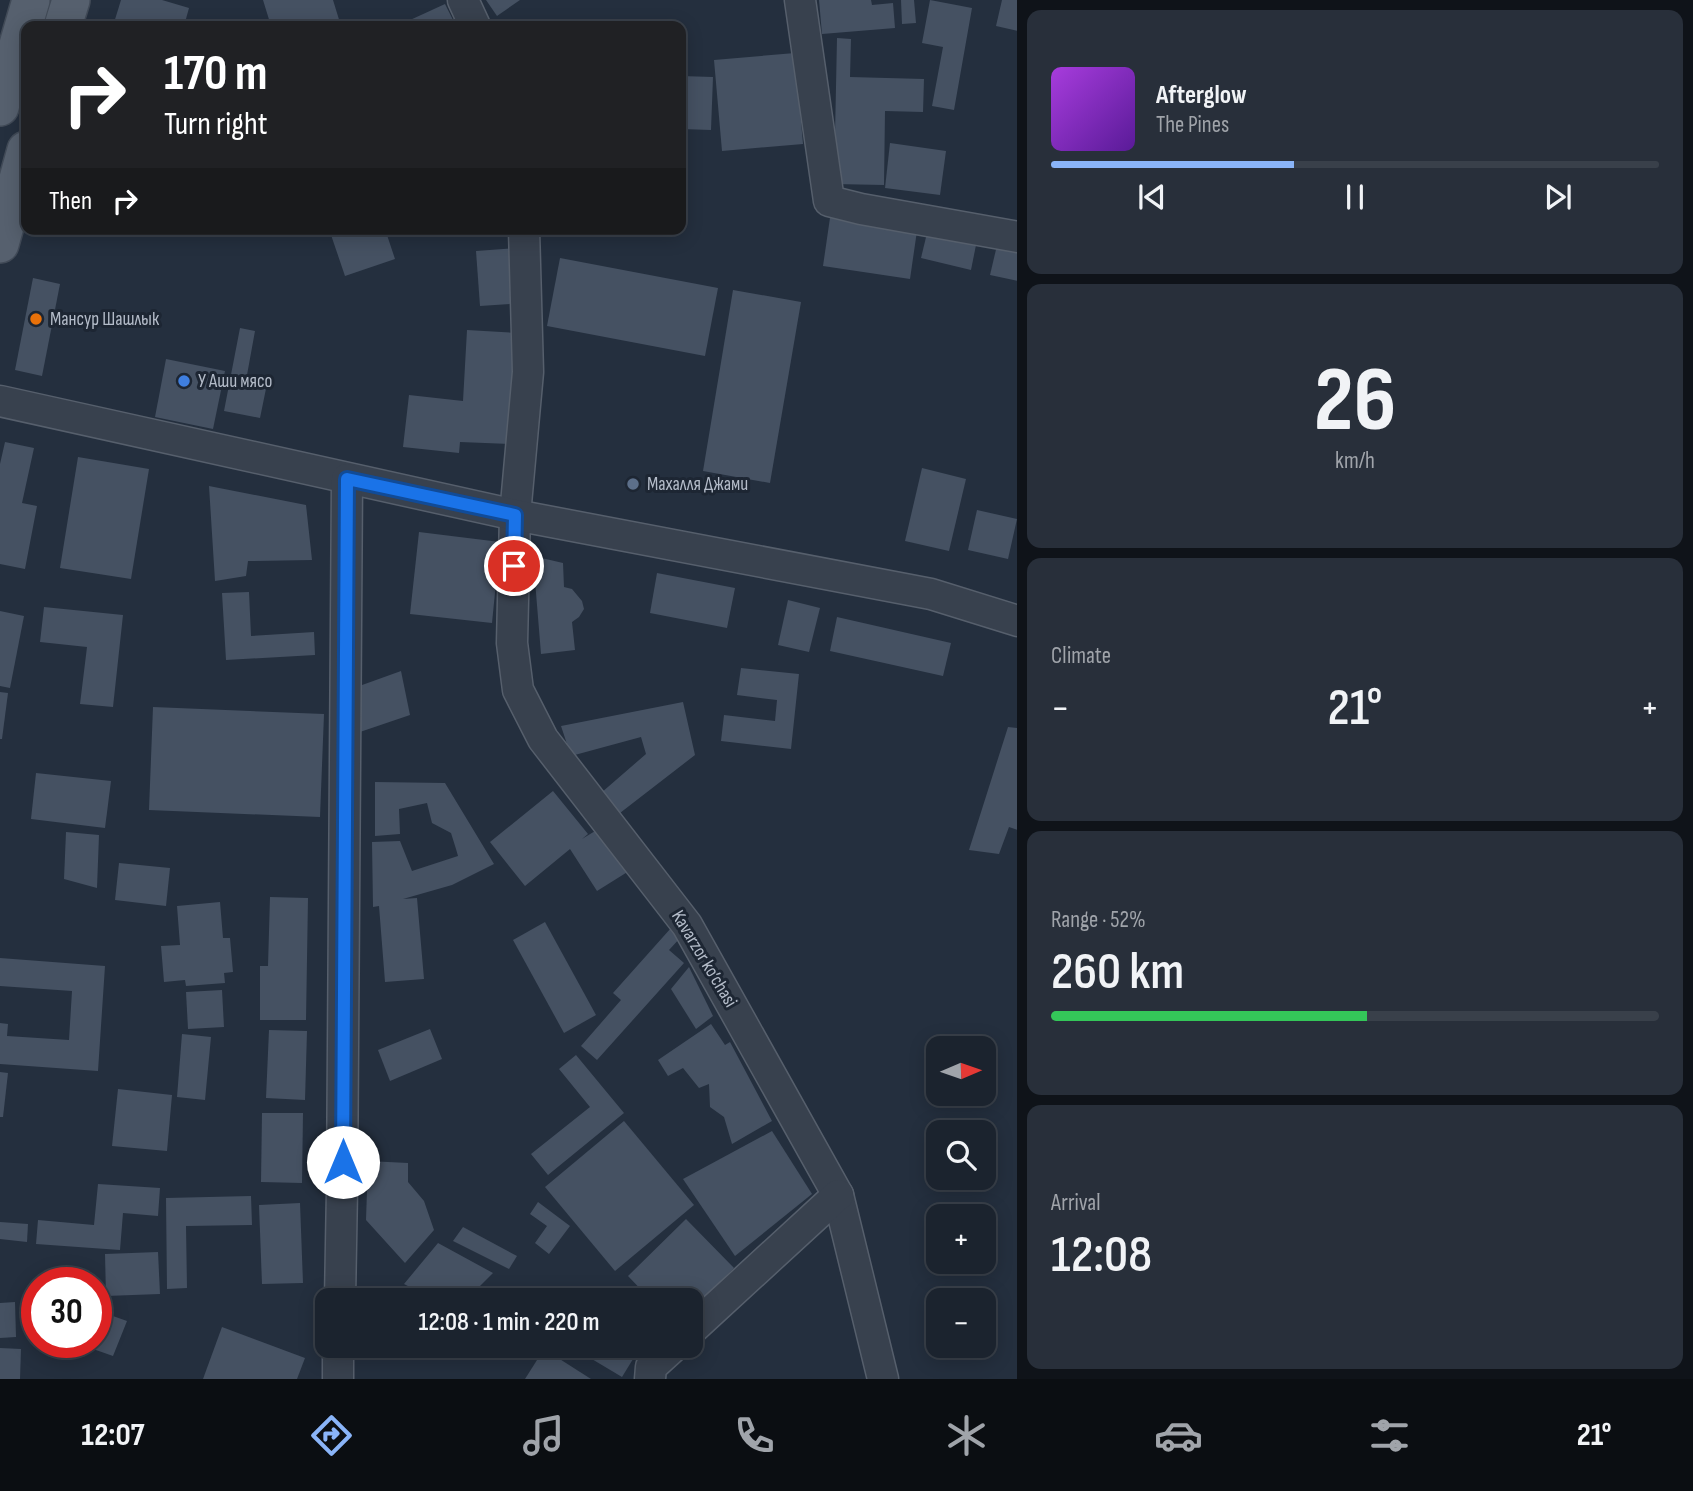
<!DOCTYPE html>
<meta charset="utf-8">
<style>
:root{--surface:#1b232e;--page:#282f3a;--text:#f1f3f6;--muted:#a0a4aa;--line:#39404a;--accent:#8ab4f8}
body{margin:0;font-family:"Sofia Sans Condensed",sans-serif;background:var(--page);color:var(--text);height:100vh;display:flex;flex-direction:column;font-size:26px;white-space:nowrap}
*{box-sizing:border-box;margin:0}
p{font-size:23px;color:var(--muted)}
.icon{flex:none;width:38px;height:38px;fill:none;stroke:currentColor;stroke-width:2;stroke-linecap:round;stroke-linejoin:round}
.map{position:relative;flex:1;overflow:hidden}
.panel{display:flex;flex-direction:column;gap:10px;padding:10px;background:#0f1319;width:676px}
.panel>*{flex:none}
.banner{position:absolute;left:21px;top:21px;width:665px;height:214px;border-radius:14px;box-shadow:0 4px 18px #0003,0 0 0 2px var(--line);background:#202124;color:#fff;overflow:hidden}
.needle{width:46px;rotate:88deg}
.buttons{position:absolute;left:926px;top:1036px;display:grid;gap:14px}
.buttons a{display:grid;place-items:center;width:70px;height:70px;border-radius:14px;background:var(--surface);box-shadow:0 4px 18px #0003,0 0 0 2px var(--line);font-size:35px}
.speed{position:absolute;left:21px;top:1267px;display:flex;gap:14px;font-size:35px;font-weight:700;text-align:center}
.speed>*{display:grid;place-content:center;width:91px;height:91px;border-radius:50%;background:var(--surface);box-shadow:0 4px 18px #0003,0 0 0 2px var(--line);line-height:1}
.speed .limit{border:10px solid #d22;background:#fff;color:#111}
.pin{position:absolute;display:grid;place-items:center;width:60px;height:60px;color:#fff;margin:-30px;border:4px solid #fff;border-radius:50%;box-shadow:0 2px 7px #0007}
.me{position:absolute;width:77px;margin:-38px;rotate:0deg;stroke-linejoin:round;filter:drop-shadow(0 0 5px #0008)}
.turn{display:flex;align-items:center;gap:24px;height:147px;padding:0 28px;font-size:32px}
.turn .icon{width:91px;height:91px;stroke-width:2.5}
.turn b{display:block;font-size:49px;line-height:60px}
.then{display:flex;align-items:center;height:66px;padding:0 28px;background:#0003;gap:14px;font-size:26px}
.big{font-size:52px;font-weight:600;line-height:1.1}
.panel .widget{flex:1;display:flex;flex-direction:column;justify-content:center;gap:10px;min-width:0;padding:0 24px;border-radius:14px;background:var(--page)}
.panel .dial{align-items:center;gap:0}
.dial b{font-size:91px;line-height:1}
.song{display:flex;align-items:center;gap:21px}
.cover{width:84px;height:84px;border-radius:10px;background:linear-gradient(135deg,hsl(280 70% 55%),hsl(270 70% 35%))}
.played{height:7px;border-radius:4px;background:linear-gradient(90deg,var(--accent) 40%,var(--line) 40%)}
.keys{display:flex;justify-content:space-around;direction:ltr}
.heat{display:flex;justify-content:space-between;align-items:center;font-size:38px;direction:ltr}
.charge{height:10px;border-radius:5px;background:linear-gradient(90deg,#34c759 52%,var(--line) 0)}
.trip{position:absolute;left:315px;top:1288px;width:388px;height:70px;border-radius:14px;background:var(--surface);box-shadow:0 4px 18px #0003,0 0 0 2px var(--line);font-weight:600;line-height:70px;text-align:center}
.tabs{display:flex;height:112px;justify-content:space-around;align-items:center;background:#0b0e12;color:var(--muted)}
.tabs .icon{width:49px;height:49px}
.tabs .selected{color:var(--accent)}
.tabs b{font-size:32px;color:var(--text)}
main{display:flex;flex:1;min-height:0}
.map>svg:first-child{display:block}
.building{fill:#455162}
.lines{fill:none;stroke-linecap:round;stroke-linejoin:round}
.minor-casing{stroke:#565f6c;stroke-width:33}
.major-casing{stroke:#414a57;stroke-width:40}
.minor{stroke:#38414e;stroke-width:30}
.major{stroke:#56606e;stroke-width:37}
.route-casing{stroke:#114b97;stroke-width:18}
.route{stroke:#1a73e8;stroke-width:12}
.food-dot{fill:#e8710a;stroke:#1d2633;stroke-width:2.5}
.shop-dot{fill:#3f7fe0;stroke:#1d2633;stroke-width:2.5}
.service-dot{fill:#5c6f8a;stroke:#1d2633;stroke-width:2.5}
.labels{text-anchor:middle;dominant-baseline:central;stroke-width:6;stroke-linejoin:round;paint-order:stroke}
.poi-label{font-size:19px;fill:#b4bcc9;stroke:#1d2633;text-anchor:start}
.street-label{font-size:19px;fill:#b4bcc9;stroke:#1d2633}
</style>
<main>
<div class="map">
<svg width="1018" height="1379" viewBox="0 0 1018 1379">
<rect width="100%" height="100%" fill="#242f3e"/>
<g class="building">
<polygon points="121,0 162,0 189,8 184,26 113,26"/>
<polygon points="263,0 333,0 341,26 315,26 314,24 306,26 271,26"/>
<polygon points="486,0 520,0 497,16"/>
<polygon points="819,0 871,0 872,5 893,3 895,28 822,34"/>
<polygon points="901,0 914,0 916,23 902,24"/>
<polygon points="930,0 972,8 954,110 932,106 943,47 922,43"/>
<polygon points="1002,0 1018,0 1018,31 996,26"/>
<polygon points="445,4 456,26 397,26"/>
<polygon points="837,38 851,39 850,77 924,79 923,112 885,111 884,185 834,184"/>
<polygon points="795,53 803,144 722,151 714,60"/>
<polygon points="681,76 713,77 711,130 681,129"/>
<polygon points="890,143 946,151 940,195 885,188"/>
<polygon points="831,211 918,224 910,279 823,266"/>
<polygon points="329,229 385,229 395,259 345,276"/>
<polygon points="928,229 977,240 971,270 921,258"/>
<polygon points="998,241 1018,245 1018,281 990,275"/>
<polygon points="518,248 523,303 480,306 476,251"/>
<polygon points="560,258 718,288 705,356 547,326"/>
<polygon points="33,278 60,284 42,376 15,370"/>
<polygon points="733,290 801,302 770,483 703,471"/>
<polygon points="240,328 255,331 247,375 268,379 260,418 224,411"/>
<polygon points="467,330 517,333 511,444 460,442 459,453 403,447 409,395 463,401"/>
<polygon points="166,359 225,371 213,429 155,417"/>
<polygon points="5,442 34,448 22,503 37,506 25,569 0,564 0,464"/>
<polygon points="78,457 149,469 131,579 60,568"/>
<polygon points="922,468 966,479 949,551 905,541"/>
<polygon points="209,486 306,505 312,560 248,561 246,576 215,581"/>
<polygon points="977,510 1017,519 1008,559 968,550"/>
<polygon points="419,532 500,542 492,623 410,614"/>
<polygon points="533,556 563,563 564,587 572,589 582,601 584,609 579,617 572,622 575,650 541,654"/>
<polygon points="657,573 735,588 727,628 650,613"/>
<polygon points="249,592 251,636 314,632 315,655 226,660 222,593"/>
<polygon points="788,600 820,608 809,652 778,645"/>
<polygon points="44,607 123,615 113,707 80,704 87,647 40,642"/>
<polygon points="0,611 24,616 10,688 0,686"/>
<polygon points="837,617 951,643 943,676 830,651"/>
<polygon points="741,668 799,674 791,749 721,741 724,715 775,721 777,700 737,695"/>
<polygon points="401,671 410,715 357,733 351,689"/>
<polygon points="0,692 8,693 2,739 0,739"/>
<polygon points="683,702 695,755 620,813 601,793 646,754 641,737 571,756 561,726"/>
<polygon points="153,707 324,714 320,817 149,810"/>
<polygon points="1008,727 1018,728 1018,830 1009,827 999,854 969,850"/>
<polygon points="36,773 111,781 105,828 31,819"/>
<polygon points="375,782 445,783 494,864 452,885 403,899 417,898 424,979 385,982 379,906 373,907 372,842 400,841 412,871 458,856 456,849 451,833 432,823 427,803 399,809 400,834 375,836"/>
<polygon points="553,791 588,834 582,839 600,828 629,871 597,891 570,849 525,886 490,842"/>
<polygon points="66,832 99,835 97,888 64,879"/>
<polygon points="119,863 170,868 166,906 115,900"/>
<polygon points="270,897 308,898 306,1020 260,1020 260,966 268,966"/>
<polygon points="220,902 223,938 230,938 233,972 224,973 225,983 186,986 185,980 164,982 161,946 180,945 177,906"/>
<polygon points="545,922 596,1015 564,1033 513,940"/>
<polygon points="671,928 681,937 669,950 684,963 597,1060 581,1046 621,1000 613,993"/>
<polygon points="0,958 105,966 98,1071 0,1064 0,1023 8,1024 7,1036 69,1040 72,991 0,986"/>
<polygon points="689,967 713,1016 696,1029 671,989"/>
<polygon points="222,990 224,1027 188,1029 186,992"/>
<polygon points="711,1024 725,1045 730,1042 772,1121 732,1144 724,1117 710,1107 709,1084 699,1088 683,1068 668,1076 658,1060"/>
<polygon points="430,1029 442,1059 390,1081 378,1050"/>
<polygon points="269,1030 307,1031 305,1100 266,1098"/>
<polygon points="182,1034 211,1037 205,1100 177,1097"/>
<polygon points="576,1055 624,1113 548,1175 531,1154 590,1107 559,1069"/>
<polygon points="0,1072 8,1073 3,1117 0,1117"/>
<polygon points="118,1089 172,1095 167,1151 112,1146"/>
<polygon points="262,1113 303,1113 302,1183 261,1182"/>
<polygon points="624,1121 694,1205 615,1271 545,1187"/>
<polygon points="772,1131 812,1194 735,1256 683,1179"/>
<polygon points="368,1161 408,1163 408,1182 424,1201 434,1230 405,1263 366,1220"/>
<polygon points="98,1184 160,1188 158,1216 123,1213 120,1250 36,1244 38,1220 94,1225"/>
<polygon points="251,1196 252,1225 186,1226 187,1288 167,1289 166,1198"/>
<polygon points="538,1202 570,1226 549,1254 535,1243 547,1226 530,1214"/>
<polygon points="300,1203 303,1283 262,1284 259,1205"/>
<polygon points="686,1219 734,1268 691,1310 691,1300 651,1300 628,1276"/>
<polygon points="0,1222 28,1224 27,1242 0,1239"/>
<polygon points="463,1227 517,1256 509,1269 453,1241"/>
<polygon points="438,1243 493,1273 473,1293 486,1300 435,1300 404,1284"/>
<polygon points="158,1252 160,1294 106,1296 105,1254"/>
<polygon points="15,1302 16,1337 0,1338 0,1303"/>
<polygon points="96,1310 127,1321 113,1356 76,1343 96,1342"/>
<polygon points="222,1327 305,1358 297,1379 203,1379"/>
<polygon points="570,1346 641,1346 622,1377"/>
<polygon points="0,1348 21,1349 20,1379 0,1379"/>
<polygon points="544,1349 591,1379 525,1379"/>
</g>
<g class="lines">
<defs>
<g id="minor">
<polyline points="463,0 475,26"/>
<polyline points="800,0 829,201 861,209 1018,237"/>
<polyline points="524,229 528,372 515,515 512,643 518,690 543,739 687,925 838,1195 883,1379"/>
<polyline points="0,401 515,515 931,594 1018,621"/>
<polyline points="340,1300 342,1189 347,479"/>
<polyline points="691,1330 838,1195"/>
<polyline points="338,1379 338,1346"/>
<polyline points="650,1379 651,1367 674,1346"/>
</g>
<g id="major">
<polyline points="63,26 71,0"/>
<polyline points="0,107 31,0"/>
<polyline points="0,244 26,150"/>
</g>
</defs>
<use href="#minor" class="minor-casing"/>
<use href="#major" class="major-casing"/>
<use href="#minor" class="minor"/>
<use href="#major" class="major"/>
</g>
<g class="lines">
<defs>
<polyline id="route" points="343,1162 347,479 515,515 514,566"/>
</defs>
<use href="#route" class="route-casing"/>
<use href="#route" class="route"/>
</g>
<circle class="food-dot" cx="36" cy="319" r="7"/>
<circle class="shop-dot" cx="184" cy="381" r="7"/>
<circle class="service-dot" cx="633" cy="484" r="7"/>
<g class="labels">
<g class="poi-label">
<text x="50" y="319">Мансур Шашлык</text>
<text x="198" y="381">У Аши мясо</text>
<text x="647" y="484">Махалля Джами</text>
</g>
<g class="street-label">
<text transform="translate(704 959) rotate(59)">Kavarzor ko’chasi</text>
</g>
</g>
</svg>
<div class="buttons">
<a><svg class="needle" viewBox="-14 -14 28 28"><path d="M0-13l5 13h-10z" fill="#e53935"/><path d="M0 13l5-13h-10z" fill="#a0a4aa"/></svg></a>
<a><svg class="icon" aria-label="search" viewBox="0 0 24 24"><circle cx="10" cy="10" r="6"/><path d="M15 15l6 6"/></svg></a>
<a>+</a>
<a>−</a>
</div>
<div class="speed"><div class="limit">30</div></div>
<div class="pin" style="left:514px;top:566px;background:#d93025"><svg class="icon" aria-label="arrive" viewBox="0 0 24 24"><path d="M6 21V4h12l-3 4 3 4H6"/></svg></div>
<svg class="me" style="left:343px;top:1162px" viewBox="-20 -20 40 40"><circle r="19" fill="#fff"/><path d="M0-13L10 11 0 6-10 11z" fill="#1a73e8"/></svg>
<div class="trip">12:08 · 1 min · 220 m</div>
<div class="banner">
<div class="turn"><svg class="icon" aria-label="right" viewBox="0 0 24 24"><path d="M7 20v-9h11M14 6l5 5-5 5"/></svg><div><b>170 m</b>Turn right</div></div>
<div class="then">Then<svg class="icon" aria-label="right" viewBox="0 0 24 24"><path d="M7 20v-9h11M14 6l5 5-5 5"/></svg></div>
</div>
</div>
<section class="panel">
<div class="widget">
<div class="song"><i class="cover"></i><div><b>Afterglow</b><p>The Pines</p></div></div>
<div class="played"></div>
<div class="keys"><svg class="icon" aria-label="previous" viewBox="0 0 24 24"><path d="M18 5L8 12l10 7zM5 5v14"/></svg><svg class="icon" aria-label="pause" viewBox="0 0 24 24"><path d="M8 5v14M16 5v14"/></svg><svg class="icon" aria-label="next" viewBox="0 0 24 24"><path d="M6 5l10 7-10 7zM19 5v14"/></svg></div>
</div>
<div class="widget dial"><b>26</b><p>km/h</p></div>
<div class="widget"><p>Climate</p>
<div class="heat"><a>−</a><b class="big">21°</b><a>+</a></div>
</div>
<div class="widget"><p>Range · 52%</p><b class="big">260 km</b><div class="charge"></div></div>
<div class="widget"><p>Arrival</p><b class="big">12:08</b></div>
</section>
</main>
<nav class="tabs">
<b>12:07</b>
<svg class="icon selected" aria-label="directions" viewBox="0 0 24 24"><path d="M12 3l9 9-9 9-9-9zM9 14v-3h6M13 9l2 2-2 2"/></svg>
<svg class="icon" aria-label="music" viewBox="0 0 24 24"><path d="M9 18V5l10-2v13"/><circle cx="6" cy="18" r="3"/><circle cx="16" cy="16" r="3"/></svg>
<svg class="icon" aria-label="phone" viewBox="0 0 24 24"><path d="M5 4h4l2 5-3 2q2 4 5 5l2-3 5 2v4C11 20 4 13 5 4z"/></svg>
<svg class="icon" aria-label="climate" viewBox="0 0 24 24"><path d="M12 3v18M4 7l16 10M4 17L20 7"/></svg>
<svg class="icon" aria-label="car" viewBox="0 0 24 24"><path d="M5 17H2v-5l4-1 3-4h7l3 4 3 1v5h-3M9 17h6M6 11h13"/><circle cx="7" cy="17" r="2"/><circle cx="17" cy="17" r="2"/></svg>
<svg class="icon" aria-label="filters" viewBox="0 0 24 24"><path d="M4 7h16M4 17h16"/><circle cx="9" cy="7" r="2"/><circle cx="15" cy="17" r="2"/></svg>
<b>21°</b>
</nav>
